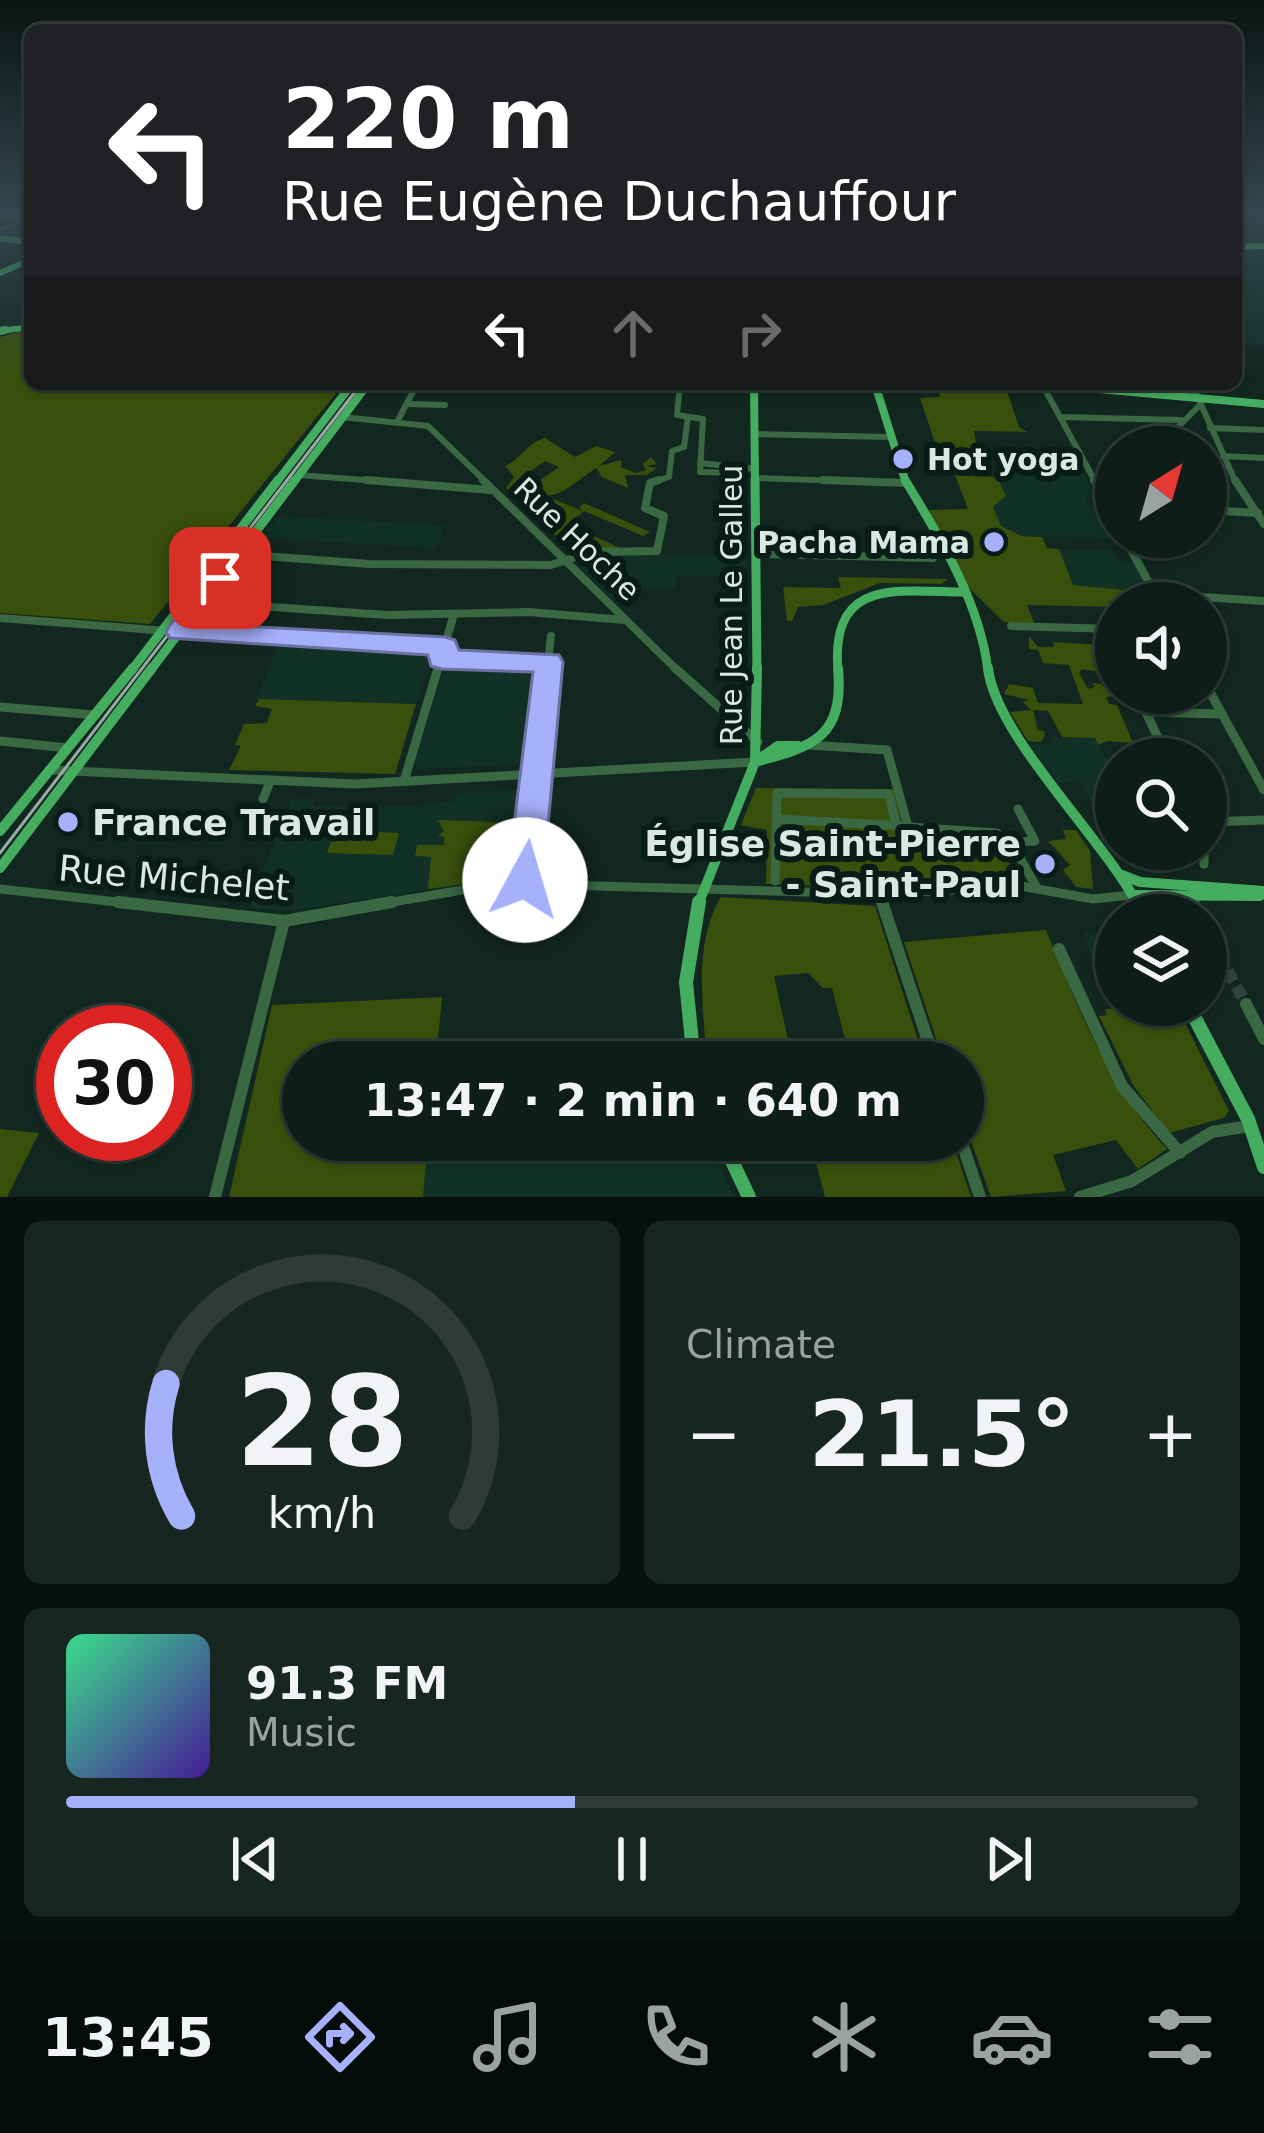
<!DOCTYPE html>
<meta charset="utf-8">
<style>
:root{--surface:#0e1d18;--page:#172621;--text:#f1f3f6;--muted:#9ba2a2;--line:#2e3b37;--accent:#a6b1fc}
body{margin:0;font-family:"DejaVu Sans",sans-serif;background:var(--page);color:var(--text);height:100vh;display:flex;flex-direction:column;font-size:45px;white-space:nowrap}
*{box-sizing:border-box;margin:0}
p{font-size:39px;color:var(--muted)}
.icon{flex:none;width:66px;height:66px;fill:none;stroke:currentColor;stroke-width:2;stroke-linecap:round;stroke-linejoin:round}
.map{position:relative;height:1197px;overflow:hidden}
.side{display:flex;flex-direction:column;gap:24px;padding:24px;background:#08100d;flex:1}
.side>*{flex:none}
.banner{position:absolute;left:24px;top:24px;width:1218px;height:366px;border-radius:18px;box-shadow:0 3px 9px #0004,0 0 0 3px var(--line);background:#202124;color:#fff;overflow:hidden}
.needle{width:78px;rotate:37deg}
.buttons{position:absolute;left:1095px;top:426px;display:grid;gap:24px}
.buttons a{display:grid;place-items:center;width:132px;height:132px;border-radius:50%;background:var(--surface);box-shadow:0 3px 9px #0004,0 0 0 3px var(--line);font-size:60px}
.speed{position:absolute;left:36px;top:1005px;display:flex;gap:24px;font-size:60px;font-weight:700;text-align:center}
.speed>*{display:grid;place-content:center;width:156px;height:156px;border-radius:50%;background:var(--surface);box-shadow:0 3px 9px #0004,0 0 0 3px var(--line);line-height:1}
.speed .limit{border:18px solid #d22;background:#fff;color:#111}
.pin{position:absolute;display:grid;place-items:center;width:102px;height:102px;color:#fff;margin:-51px;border-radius:24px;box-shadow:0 6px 18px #0006}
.me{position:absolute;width:132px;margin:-66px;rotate:6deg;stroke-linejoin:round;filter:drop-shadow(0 0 9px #0008)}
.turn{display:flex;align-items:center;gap:42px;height:252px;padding:0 60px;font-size:54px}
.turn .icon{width:156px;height:156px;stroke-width:2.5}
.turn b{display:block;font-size:84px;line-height:102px}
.lanes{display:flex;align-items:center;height:114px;padding:0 60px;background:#0003;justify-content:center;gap:60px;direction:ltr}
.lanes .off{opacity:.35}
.big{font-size:90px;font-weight:800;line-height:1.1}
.side .tile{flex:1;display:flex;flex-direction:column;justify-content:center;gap:18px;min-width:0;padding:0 42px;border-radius:18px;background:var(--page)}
.side .dial{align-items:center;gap:0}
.dial svg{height:312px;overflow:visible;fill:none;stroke:var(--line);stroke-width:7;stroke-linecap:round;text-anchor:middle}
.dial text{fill:var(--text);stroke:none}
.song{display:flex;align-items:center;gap:36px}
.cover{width:144px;height:144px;border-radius:18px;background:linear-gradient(135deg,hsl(150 70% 55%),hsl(260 70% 35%))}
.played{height:12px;border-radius:6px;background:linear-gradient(90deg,var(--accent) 45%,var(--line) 45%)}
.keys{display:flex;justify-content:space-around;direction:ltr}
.heat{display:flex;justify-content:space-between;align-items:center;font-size:66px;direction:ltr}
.side .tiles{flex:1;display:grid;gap:24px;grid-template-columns:1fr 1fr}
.tile:last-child{grid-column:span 2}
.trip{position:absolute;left:282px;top:1041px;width:702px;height:120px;border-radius:60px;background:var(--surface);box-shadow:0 3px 9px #0004,0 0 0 3px var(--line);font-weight:800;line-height:120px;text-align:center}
.tab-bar{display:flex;height:192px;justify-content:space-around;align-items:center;background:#060c0a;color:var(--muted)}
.tab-bar .icon{width:84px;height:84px}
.tab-bar .current{color:var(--accent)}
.tab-bar b{font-size:54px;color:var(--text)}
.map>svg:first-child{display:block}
.built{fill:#113026}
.green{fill:#38500c}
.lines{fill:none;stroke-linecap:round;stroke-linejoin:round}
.minor-tunnel{stroke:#30443d;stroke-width:12;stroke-dasharray:12 6;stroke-linecap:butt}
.minor-far4{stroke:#3a6843;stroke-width:4.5}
.minor-far3{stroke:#3a6843;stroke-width:6}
.minor-far2{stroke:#3a6843;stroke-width:8}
.minor-far1{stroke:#3a6843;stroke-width:9}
.minor{stroke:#3a6843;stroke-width:12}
.major-far4{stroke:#45ad5f;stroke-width:6}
.major-far3{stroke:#45ad5f;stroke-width:8}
.major-far2{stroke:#45ad5f;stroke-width:9}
.major-far1{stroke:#45ad5f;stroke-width:10}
.major{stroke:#45ad5f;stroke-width:14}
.highway{stroke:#47c96a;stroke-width:6}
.tram{stroke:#99a9a3;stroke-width:3}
.route{fill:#a6b1fc;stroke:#6c73a4;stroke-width:3}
.poi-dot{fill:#a6b1fc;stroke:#081d17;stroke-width:4.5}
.labels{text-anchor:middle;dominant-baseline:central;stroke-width:12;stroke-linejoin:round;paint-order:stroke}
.poi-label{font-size:30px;font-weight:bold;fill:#dae7e2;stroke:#081d17;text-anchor:start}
.street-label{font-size:30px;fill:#dae7e2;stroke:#081d17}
.near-poi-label{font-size:36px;font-weight:bold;fill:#dae7e2;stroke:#081d17;text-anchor:start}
.near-street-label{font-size:36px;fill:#dae7e2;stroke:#081d17}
</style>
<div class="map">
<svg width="1264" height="1197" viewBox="0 0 1264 1197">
<rect width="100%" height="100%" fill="#122720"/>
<g class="built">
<polygon points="1236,212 1264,212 1264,346 1236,344"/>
<polygon points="1004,467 1081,467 1095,494 1087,498 1087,505 1107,515 1119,538 1021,536 1001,527 993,506 1006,496 997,477 1007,477"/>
<polygon points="279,516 421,524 445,526 437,548 262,538"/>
<polygon points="1059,549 1112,550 1119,563 1135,563 1150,593 1073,585"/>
<polygon points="592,554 747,556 747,577 676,576 675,589 626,587 624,600 611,599 575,562"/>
<polygon points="279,644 435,651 416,704 256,699"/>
<polygon points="450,664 542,669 530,764 418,769 414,765 445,667"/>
<polygon points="1051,737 1095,738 1116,776 1116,828 1106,827 1097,816 1080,781 1058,782 1030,745 1054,743"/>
<polygon points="520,790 527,796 517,871 508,878 288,911 249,908 291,799 315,799 313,806 411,806 454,801 456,793"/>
<polygon points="1081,931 1115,937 1116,1005 1145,1006 1115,1007"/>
<polygon points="680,1056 682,1062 436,1062 436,1057"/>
<polygon points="428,1140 708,1140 734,1197 423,1197"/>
</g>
<g class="green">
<polygon points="30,329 30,384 341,387 150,624 0,613 0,337"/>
<polygon points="937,384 1006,389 1019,427 1027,432 974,431 977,449 957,449 967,476 997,477 1006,496 993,507 1001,526 1021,536 1042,537 1047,548 1059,549 1073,585 1124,590 1128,603 1116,603 1116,607 1027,605 1034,623 1004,622 967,586 929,510 968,509 945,449 937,448 920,398 940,397"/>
<path d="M 545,438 L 575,457 L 596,446 L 615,452 L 599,466 L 621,460 L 621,467 L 636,473 L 646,470 L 643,464 L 651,457 L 657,464 L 646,466 L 657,468 L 647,475 L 625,475 L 628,488 L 602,477 L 596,468 C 576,481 558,502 534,494 L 533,485 L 559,467 L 545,461 L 516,481 L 528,487 L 529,498 L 523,503 L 506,488 L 514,477 L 505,466 C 521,459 527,443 545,438 Z"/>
<polygon points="553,499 583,511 579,507 584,503 650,532 643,536 584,511 568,525 583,536 585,532 620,548 577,553 576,546 573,552 525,506 533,500"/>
<polygon points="838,577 948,579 942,584 880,583 823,605 798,607 792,621 787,621 783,587 841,588"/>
<polygon points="1029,636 1038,647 1054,647 1053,642 1099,645 1108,666 1098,666 1100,672 1082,669 1079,673 1088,689 1095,687 1093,683 1109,685 1114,696 1106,697 1109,704 1117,705 1133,743 1108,741 1098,745 1095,738 1062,737 1048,711 1033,710 1038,730 1044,731 1045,736 1041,742 1028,741 1010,712 1031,710 1023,702 1029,700 1004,694 1009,684 1033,688 1038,703 1083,704 1069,665 1043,663 1038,650 1029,649"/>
<polygon points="259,699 416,704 395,774 229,770 241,746 235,745 244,724 267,723 272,709 255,706"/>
<polygon points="756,788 894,789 903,830 995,836 1001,853 1020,875 874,888 766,884 767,830 741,825"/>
<polygon points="438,820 523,823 520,847 514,848 513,856 519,857 517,871 508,878 428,889 431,857 415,856 417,845 444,845 444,837 438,836 444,831"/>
<polygon points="335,830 399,833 393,855 327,853"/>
<polygon points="1063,830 1076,830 1090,851 1093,889 1076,887 1063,870 1070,865 1048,841 1066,839"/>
<path d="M 721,897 L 875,906 L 925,1062 L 851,1062 L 832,988 L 823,988 L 808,973 L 774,976 L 793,1062 L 707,1060 C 703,1010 693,942 721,897 Z"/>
<path d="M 1046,930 C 1081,1013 1105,1082 1167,1149 L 1138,1169 L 1116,1140 L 1053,1155 L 1066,1191 L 991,1197 L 963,1119 L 963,1062 L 944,1062 L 904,942 Z"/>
<polygon points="442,997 436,1062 303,1062 303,1140 428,1140 423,1197 229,1197 272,1005"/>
<polygon points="1176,1005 1229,1111 1224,1118 1169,1133 1133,1085 1099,1016 1107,1015 1105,1009"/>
<polygon points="0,1129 39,1133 7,1197 0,1197"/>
<polygon points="810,1140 952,1140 971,1197 825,1197"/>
</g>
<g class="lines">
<polyline class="minor-tunnel" points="1219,955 1246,1004"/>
<polyline class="minor-far4" points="0,230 30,219"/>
<g class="minor-far3">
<polyline points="680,384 677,415 703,419 700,472 738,473 741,469"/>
<polyline points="1042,384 1096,483"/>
<polyline points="1192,384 1236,483"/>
<polyline points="407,404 445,405"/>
<polyline points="342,417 428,426 487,483"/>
<polyline points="1060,417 1181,420"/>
<polyline points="397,422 417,384"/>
<polyline points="1210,428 1264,430"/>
<polyline points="754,434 890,437"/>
<polyline points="684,447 688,417"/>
<polyline points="1158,447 1200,405"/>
<polyline points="1223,456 1264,458"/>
<polyline points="700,463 755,469"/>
<polyline points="298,475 404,483"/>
<polyline points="756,478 905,483"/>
<polyline points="650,483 669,477 672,451 684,447"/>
</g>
<g class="minor-far2">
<polyline points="366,480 491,490"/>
<polyline points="483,480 678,671"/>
<polyline points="823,480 905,483"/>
<polyline points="1094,480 1116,521"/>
<polyline points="1235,480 1264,524"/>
<polyline points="1206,510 1258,513"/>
<polyline points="1124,537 1160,603"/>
<polyline points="239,554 369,564 551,565 592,552 657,551 664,516 645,508 650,483 659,480"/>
<polyline points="757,554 933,558"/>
<polyline points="1155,594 1264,601"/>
<polyline points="202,602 387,615 529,612 624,620"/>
<polyline points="0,618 336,644 445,647"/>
<polyline points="1011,626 1116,629"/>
<polyline points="1106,628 1116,649"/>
<polyline points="442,659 548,662"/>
<polyline points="437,671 454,614"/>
<polyline points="547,671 551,636"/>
</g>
<g class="minor-far1">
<polyline points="675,668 758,742"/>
<polyline points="1206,685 1264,790"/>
<polyline points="1137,693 1168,759"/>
<polyline points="0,707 96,715"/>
<polyline points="1146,712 1222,714"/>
<polyline points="0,741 68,748"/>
<polyline points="809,745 887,750 908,827 997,833 1001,842"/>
<polyline points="49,770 355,784 755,762"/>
<polyline points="404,781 438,668"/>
<polyline points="263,799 270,782"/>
<polyline points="776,819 908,826"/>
<polyline points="1206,822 1264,820"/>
<polyline points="1003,842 1008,856 1003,856"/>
<polyline points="1011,842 1035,841 1018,809"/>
<polyline points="1011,842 1037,888"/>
<polyline points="1204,849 1204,864"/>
<polyline points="775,881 777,793 889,794 896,825"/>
<polyline points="525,884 548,668"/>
<polyline points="0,889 144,905"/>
<polyline points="879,894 883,905"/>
<polyline points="1189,895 1194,905"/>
<polyline points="375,905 492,885 525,884 879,894 1021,886 1093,899 1132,895"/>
</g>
<g class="minor">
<polyline points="118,902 284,921 392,902"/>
<polyline points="882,902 935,1062"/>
<polyline points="1193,902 1199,915"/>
<polyline points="1206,929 1219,955"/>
<polyline points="1059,949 1122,1086 1180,1153"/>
<polyline points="1206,970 1208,961"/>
<polyline points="1246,1004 1264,1039"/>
<polyline points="961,1140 980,1197"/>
<polyline points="215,1197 284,921"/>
<polyline points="1080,1197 1132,1181 1212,1132 1250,1126"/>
</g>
<g class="major-far4">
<polyline points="0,217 30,213"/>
<polyline points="0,238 30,242"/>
<polyline points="0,273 30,260"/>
<polyline points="0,331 30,327"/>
</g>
<g class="major-far3">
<polyline points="0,331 5,330"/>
<polyline points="754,384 755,483"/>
<polyline points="875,384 906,483"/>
<polyline points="1044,384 1264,404"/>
<polyline points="276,483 352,384"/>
<polyline points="293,483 368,384"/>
</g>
<g class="major-far2">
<polyline points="755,480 757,671"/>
<path d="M 905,480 C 940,537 980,603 988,671"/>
<polyline points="131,671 278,480"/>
<polyline points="150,671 295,480"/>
<path d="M 838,671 C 830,578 895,591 964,592"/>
</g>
<g class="major-far1">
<path d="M 988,668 C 995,735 1103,838 1138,905"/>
<polyline points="759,759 778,746 798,746"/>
<path d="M 755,762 C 815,746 844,737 838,668"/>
<polyline points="0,831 133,668"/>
<polyline points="0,868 152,668"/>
<polyline points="1122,875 1140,882 1264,891"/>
<polyline points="1133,895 1260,896"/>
<polyline points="698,905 755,762 757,668"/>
</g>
<g class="major">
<polyline points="1136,902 1143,915"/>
<polyline points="1188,1005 1248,1119 1264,1167"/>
<polyline points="694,1062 686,982 699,902"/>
<polyline points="722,1140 749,1197"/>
</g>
<polyline class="highway" points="1236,247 1264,246"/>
<polyline class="tram" points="0,853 361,384"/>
</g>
<linearGradient id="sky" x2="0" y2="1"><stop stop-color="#0a1512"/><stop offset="0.56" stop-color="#33474e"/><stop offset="1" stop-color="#33474e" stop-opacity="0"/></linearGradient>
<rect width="1264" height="379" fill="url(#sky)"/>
<polygon class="route" points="220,570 233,578 201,624 445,637 455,640 459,650 559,655 563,662 543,880 538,891 525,896 513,891 507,880 533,672 442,669 431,666 428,655 170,638 166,632 170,625 210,572"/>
<g class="poi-dot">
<circle cx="903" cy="459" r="12"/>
<circle cx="994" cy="542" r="12"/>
<circle cx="68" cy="822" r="12"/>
<circle cx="1045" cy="864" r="12"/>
</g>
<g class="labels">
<g class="poi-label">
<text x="927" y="459">Hot yoga</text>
<text x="970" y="542" text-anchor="end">Pacha Mama</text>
</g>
<g class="street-label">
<text transform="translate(577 539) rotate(44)">Rue Hoche</text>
<text transform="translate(731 605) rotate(-90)">Rue Jean Le Galleu</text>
</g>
<g class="near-poi-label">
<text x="92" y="822">France Travail</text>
<text x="1021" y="843" text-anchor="end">Église Saint-Pierre<tspan x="1021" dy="41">- Saint-Paul</tspan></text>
</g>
<g class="near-street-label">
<text transform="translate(174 878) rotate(5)">Rue Michelet</text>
</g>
</g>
</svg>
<div class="buttons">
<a><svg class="needle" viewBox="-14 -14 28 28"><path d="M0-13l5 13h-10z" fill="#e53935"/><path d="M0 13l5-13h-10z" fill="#9ba2a2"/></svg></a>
<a><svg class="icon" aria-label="sound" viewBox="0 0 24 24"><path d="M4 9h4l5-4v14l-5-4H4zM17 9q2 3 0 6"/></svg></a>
<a><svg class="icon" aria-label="search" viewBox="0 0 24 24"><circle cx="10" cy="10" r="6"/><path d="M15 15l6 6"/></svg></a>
<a><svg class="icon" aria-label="layers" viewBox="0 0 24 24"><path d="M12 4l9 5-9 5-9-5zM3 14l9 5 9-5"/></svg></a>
</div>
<div class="speed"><div class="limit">30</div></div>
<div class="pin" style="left:220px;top:578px;background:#d93025"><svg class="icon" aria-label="arrive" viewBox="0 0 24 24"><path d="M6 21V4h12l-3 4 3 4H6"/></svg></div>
<svg class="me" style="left:525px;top:880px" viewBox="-20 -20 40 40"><circle r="19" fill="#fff"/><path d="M0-13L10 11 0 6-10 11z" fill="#a6b1fc"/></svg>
<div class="trip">13:47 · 2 min · 640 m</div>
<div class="banner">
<div class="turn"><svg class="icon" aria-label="left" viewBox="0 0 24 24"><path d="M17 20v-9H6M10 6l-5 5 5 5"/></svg><div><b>220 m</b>Rue Eugène Duchauffour</div></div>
<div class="lanes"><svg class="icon" aria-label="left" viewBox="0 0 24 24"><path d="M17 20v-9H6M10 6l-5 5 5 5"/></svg><svg class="icon off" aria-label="ahead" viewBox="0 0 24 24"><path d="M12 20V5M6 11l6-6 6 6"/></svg><svg class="icon off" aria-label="right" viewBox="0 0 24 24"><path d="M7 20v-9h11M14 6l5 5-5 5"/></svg></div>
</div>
</div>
<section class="side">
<div class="tiles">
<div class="tile dial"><svg viewBox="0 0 100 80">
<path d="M14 69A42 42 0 1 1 86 69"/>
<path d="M14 69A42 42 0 0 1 10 35" stroke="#a6b1fc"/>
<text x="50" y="56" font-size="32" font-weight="700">28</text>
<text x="50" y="72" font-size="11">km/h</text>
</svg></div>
<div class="tile"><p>Climate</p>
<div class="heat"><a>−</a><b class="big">21.5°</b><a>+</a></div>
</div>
<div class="tile">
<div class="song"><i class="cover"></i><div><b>91.3 FM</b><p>Music</p></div></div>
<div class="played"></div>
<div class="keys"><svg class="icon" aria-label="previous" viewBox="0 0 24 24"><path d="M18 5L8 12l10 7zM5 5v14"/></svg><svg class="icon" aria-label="pause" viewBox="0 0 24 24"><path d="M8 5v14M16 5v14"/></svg><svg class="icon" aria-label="next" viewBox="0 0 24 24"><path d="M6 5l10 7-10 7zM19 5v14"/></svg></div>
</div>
</div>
</section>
<nav class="tab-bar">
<b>13:45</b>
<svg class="icon current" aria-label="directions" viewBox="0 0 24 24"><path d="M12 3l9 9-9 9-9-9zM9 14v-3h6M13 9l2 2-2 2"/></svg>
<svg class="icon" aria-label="music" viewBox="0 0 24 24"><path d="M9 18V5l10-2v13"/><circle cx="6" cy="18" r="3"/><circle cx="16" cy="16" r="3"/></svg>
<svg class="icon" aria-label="phone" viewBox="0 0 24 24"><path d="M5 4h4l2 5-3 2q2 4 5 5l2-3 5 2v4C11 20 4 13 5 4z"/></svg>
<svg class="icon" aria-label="climate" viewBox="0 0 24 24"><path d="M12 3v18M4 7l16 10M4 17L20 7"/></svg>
<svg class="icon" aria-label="car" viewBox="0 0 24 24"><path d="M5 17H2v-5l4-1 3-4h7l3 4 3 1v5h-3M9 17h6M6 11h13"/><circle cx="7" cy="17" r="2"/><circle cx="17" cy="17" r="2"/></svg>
<svg class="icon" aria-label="filters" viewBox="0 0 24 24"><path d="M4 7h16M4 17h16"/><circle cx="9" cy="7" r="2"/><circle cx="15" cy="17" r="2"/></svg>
</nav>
